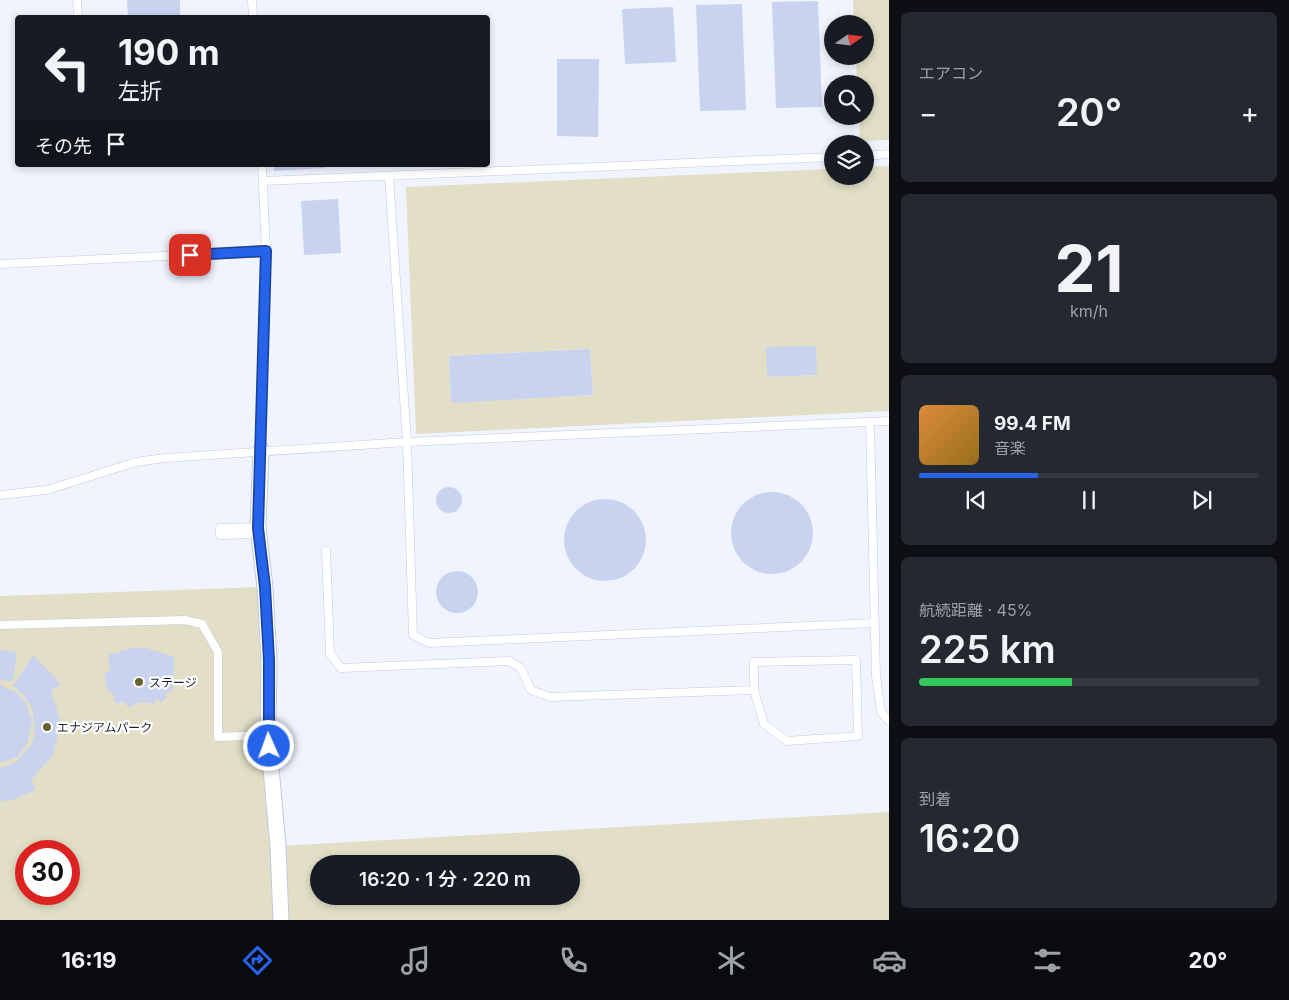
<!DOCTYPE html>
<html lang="ja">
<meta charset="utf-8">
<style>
:root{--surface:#171b24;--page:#242831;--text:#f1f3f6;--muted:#9ea1a6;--line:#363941;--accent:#2563eb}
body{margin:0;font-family:Inter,"Noto Sans JP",sans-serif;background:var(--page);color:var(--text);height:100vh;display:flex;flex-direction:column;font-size:19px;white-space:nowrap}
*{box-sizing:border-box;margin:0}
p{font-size:16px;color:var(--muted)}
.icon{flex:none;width:28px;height:28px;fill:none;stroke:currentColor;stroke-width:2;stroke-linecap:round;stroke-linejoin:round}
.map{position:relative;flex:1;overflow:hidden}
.side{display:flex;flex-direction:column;gap:12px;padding:12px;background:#0d0f14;width:400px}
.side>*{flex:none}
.guide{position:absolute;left:15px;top:15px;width:475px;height:152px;border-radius:5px;box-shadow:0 2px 8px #0003;background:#171b24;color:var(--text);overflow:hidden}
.needle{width:32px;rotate:76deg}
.tools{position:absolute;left:824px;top:15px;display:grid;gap:10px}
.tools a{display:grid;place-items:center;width:50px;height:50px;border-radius:50%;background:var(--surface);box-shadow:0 2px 8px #0003;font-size:25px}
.speed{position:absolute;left:15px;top:840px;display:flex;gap:10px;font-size:25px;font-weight:700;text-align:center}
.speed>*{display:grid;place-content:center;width:65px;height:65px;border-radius:50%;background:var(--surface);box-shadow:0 2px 8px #0003;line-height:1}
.speed .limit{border:8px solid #d22;background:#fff;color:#111}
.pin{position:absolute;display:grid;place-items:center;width:42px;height:42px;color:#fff;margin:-21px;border-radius:10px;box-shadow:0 2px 8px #0006}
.me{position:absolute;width:55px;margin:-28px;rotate:358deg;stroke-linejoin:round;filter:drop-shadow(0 0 4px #0008)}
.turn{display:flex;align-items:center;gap:18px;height:105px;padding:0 20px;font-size:22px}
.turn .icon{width:65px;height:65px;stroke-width:2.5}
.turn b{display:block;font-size:35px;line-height:42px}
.then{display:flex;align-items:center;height:48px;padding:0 20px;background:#0003;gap:10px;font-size:19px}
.big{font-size:38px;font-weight:600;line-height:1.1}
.side .widget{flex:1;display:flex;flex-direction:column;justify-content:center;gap:8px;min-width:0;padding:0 18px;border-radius:8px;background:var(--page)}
.side .dial{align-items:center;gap:0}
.dial b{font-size:65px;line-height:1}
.song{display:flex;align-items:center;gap:15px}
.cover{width:60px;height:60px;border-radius:8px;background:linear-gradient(135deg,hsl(30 70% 55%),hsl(40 70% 35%))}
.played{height:5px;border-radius:2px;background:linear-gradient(90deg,var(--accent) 35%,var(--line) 35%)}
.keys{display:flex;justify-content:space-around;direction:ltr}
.heat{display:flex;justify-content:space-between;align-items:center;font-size:28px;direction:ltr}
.charge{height:8px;border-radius:4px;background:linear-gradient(90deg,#34c759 45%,var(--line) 0)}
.trip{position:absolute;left:310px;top:855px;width:270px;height:50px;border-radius:25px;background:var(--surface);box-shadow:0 2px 8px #0003;font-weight:600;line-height:50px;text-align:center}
.tabs{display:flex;height:80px;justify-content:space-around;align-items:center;background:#090b0e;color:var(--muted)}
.tabs .icon{width:35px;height:35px}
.tabs .selected{color:var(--accent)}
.tabs b{font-size:22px;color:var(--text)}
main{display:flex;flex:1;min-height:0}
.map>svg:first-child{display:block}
.green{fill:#e2dfc6;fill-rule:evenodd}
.building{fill:#c9d3f0}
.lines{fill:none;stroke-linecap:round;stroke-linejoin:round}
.lane-casing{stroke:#c0c9e3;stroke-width:9}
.street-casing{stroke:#c0c9e3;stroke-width:17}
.lane{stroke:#fff;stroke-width:8}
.street{stroke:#fff;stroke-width:15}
.route-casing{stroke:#184099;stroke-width:12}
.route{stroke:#2563eb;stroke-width:9}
.poi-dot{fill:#69612e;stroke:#fff;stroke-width:2}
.labels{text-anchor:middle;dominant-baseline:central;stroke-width:4.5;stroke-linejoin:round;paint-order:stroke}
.poi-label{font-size:12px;fill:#1c1f29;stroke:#fff;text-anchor:start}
</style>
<main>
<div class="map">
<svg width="889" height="920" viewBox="0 0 889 920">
<rect width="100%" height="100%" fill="#f0f4ff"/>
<g class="green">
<polygon points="853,0 889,0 889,140 860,141 859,116 865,116 865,84 857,84 856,56 865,56 865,24 854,24"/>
<path d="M 889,166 L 889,411 L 416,434 L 406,187 L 832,169 L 832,176 L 865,176 L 865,167 ZM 816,346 L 816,375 L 767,377 ZM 590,349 L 593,395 L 451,402 L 449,356 Z"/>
<path d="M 265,587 L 279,846 L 889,812 L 889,920 L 0,920 L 0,596 ZM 26,851 L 69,851 L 69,894 L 26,894 ZM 319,864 L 571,864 L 571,896 L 319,896 Z"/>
</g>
<g class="building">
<polygon points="127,0 180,0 180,18 128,18"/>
<polygon points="818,1 822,107 776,108 772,2"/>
<polygon points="742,4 746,110 700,111 696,5"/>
<polygon points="673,7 676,62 625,64 622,9"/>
<polygon points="557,59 599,59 598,137 557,136"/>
<polygon points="274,165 324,165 325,168 274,171"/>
<polygon points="338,199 341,253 304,255 301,201"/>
<polygon points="816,346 817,375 767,377 766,347"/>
<polygon points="590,349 593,395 451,403 449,356"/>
<circle cx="449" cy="500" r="13"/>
<circle cx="772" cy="533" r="41"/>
<circle cx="605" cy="540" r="41"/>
<circle cx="457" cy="592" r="21"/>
<polygon points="133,648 146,648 174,657 173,690 164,694 167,697 161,703 158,698 152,706 150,703 141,702 128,707 123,701 119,704 113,701 115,698 111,691 108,692 104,674 110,671 108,655"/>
<polygon points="0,650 17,652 13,681 0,680"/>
<polygon points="33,655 61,684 51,691 61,723 57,738 52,756 31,780 36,790 12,800 0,801 0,768 15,763 31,745 35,732 32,708 25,696 13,686"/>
<polygon points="0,685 17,693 26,702 32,721 27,744 17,757 0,763"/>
</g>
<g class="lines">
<defs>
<g id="lane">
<polyline points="77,0 78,18"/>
<polyline points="252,0 253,18"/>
<polyline points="865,156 889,154"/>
<polyline points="389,177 407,442 413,635 429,643 874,623"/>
<polyline points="263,181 832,157"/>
<polyline points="0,264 266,251"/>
<polyline points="870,422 876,676 881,712 889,721"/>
<polyline points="261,450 266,251 262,165"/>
<polyline points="0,495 47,490 136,462 165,458 407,442 889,421"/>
<polyline points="258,527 220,528 220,535 258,534"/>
<polyline points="326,551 330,654 341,668 509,661 521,668 531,690 550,697 754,690 754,662 856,660 858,736 787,741 764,724 754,690"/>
<polyline points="0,625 185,620 202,624 218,652 218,737 268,735"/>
</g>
<polyline id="street" points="261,450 258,527 265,587 269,659 268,735 278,846 281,920"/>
</defs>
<use href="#lane" class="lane-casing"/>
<use href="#street" class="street-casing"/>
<use href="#lane" class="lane"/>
<use href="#street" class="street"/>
</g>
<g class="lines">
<defs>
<polyline id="route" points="190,255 266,251 258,528 265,587 269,660 269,746"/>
</defs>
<use href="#route" class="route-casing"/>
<use href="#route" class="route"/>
</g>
<g class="poi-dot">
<circle cx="139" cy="682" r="5"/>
<circle cx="47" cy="727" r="5"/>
</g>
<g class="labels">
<g class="poi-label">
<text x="149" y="682">ステージ</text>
<text x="57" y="727">エナジアムパーク</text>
</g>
</g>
</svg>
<div class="tools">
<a><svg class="needle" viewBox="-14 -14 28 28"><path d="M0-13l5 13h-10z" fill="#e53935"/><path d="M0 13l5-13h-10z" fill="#9ea1a6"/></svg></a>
<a><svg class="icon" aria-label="search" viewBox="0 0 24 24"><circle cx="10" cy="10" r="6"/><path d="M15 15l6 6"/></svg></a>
<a><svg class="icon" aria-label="layers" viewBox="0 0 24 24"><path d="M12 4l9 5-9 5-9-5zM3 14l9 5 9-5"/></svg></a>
</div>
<div class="speed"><div class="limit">30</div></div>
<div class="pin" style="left:190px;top:255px;background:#d93025"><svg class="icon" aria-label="arrive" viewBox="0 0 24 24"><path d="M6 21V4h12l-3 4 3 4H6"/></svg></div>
<svg class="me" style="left:269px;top:746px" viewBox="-20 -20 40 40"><circle r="17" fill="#2563eb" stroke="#fff" stroke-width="3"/><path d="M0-11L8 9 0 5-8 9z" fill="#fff"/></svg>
<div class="trip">16:20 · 1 分 · 220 m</div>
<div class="guide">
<div class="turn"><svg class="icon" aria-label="left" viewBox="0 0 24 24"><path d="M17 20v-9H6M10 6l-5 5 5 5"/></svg><div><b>190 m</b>左折</div></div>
<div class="then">その先<svg class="icon" aria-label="arrive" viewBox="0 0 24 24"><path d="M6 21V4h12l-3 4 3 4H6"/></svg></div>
</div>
</div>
<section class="side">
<div class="widget"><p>エアコン</p>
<div class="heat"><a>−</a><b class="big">20°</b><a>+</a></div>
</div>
<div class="widget dial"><b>21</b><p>km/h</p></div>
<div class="widget">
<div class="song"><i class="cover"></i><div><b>99.4 FM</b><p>音楽</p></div></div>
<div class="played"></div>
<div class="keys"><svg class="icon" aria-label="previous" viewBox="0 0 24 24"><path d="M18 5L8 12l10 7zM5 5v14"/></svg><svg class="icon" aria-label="pause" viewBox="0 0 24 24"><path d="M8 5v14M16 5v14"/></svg><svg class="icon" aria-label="next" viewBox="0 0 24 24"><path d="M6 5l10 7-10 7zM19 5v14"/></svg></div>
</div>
<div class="widget"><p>航続距離 · 45%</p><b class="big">225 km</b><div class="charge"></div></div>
<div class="widget"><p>到着</p><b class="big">16:20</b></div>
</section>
</main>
<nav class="tabs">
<b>16:19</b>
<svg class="icon selected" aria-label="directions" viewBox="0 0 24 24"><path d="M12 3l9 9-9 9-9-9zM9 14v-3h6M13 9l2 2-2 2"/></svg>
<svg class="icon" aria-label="music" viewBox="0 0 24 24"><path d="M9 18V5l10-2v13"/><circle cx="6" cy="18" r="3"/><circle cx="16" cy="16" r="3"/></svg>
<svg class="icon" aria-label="phone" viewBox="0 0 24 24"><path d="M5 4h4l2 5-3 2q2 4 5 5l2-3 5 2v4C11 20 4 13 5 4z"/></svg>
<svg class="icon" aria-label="climate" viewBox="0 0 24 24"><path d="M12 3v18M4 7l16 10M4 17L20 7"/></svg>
<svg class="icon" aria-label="car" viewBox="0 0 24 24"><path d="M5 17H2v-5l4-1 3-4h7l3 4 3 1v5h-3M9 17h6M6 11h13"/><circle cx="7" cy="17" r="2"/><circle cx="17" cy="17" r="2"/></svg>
<svg class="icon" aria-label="filters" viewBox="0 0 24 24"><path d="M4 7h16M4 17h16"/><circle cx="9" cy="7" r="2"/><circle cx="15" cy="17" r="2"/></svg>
<b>20°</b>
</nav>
